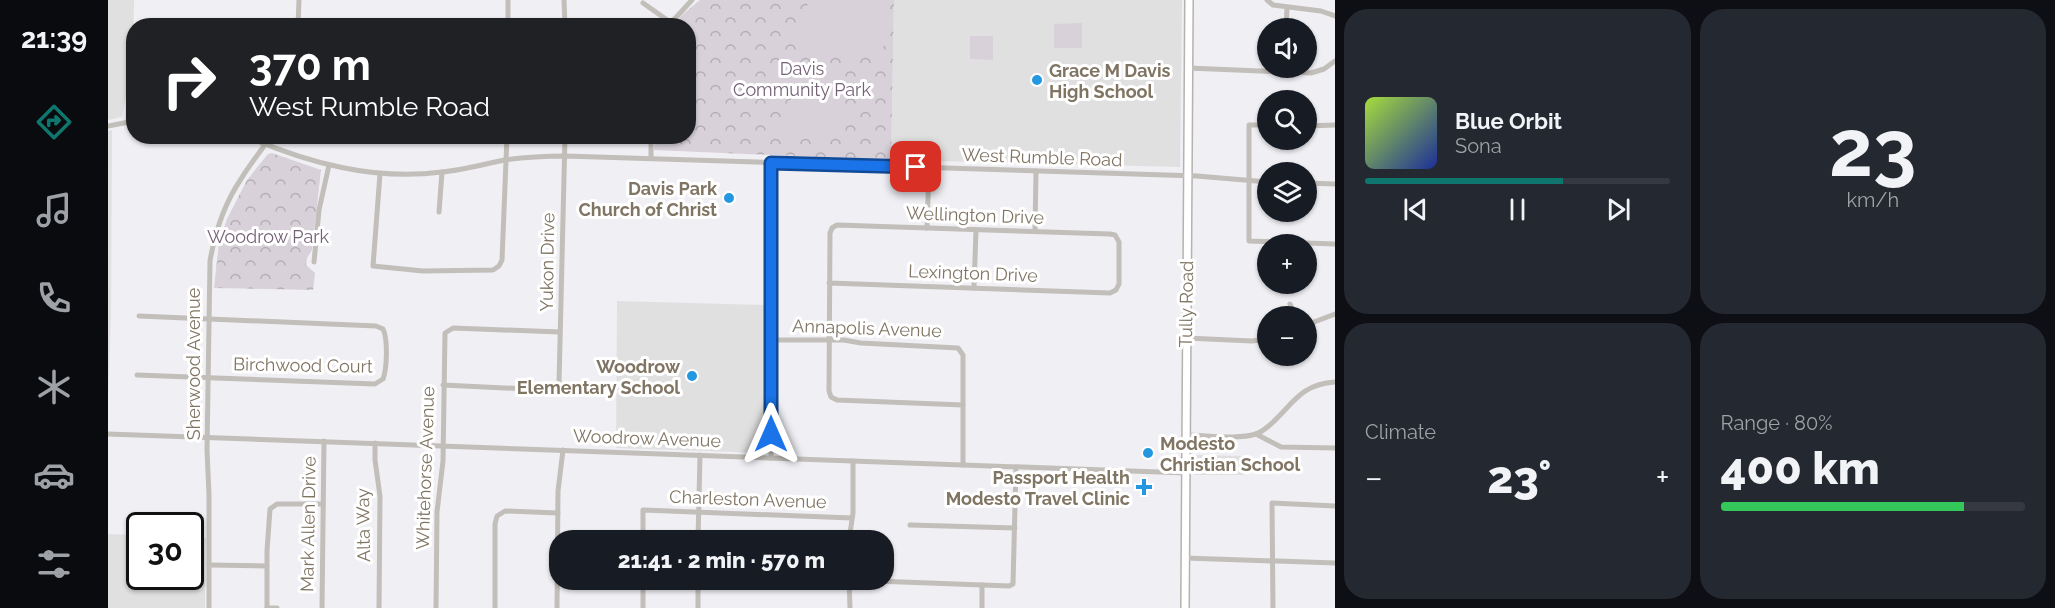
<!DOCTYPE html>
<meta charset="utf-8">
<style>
:root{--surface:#171b24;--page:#242831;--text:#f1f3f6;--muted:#9ea1a6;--line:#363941;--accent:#0f766e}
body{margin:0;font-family:Raleway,sans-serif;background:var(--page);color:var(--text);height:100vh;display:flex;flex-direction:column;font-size:22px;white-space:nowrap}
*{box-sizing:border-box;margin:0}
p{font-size:20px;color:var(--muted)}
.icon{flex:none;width:33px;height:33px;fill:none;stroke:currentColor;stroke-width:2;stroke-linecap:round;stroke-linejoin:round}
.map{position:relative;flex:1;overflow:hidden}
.panel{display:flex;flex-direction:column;gap:9px;padding:9px;background:#0d0f14;width:720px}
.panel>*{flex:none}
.top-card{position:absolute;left:18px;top:18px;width:570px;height:126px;border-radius:24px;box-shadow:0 2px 4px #0004;background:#202124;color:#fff;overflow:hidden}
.fabs{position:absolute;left:1149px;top:18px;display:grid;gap:12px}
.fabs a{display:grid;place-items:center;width:60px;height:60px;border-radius:50%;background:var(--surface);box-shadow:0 2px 4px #0004;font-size:30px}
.speed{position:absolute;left:18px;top:512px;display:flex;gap:12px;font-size:30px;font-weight:700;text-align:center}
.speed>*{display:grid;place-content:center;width:78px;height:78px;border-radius:50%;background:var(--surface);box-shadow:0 2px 4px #0004;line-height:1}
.speed .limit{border:3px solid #111;border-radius:9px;background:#fff;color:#111}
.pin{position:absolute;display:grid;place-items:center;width:51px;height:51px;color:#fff;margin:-26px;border-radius:12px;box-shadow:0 3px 9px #0006}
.me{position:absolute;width:66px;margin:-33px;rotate:0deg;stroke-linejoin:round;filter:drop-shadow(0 0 4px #0008)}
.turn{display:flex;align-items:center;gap:21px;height:126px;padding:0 24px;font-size:27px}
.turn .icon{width:78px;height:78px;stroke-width:2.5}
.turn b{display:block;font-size:42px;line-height:51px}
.big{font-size:45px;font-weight:800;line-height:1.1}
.panel .card{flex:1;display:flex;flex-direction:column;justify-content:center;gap:9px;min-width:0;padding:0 21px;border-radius:24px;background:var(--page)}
.panel .dial{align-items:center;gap:0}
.dial b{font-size:78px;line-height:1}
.song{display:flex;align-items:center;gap:18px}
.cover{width:72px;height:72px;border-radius:9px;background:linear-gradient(135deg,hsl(80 70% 55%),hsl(230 70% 35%))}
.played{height:6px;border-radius:3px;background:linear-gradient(90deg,var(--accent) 65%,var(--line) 65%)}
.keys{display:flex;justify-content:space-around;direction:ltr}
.heat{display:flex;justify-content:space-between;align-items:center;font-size:33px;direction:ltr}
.charge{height:9px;border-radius:4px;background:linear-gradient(90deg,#34c759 80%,var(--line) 0)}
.panel .tiles{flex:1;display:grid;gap:9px;grid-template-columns:repeat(2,1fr)}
.trip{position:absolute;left:441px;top:530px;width:345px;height:60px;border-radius:24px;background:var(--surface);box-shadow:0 2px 4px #0004;font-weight:800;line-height:60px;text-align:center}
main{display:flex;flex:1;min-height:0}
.dock{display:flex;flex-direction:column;width:108px;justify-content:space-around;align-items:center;background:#090b0e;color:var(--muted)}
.dock .icon{width:42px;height:42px}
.dock .on{color:var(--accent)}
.dock b{font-size:27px;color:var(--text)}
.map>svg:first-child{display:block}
.built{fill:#e1e0e1}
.forest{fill:url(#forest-crowns)}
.pitch{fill:#d8d1da}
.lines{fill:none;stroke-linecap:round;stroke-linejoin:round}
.major-casing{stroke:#b6b2ad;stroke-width:10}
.minor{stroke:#c2beb9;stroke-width:5}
.major{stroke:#fff;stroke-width:7}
.route-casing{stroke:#114b97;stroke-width:15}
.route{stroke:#1a73e8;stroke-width:10}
.poi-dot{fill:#2398e0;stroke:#fff;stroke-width:2}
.labels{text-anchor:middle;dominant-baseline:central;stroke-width:6;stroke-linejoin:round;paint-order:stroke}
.park-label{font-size:18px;fill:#766277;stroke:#fff}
.poi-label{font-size:18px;font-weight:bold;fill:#807463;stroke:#fff;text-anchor:end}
.street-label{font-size:18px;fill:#807463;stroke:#fff}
</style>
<main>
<nav class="dock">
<b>21:39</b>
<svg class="icon on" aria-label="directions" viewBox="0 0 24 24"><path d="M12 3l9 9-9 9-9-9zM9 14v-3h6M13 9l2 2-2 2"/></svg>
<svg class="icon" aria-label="music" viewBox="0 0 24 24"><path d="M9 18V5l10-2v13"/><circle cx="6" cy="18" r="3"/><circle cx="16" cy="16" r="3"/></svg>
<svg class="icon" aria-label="phone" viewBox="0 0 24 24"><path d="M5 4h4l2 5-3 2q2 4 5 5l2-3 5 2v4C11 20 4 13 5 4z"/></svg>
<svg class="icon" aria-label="climate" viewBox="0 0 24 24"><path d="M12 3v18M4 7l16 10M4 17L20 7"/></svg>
<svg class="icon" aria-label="car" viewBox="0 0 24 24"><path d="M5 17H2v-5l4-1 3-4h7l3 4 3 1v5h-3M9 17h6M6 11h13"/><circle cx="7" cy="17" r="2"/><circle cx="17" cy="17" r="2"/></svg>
<svg class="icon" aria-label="filters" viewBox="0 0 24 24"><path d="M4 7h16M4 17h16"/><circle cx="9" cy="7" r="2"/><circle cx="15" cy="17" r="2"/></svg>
</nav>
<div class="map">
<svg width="1227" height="608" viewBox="0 0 1227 608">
<defs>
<pattern id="forest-crowns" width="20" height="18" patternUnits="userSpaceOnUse" patternTransform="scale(1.5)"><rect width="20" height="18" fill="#d8d1da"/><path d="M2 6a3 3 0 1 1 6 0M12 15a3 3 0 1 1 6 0" fill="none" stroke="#b4aeb4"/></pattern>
</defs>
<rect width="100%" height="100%" fill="#f0eff4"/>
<g class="built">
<polygon points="0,0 26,0 25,58 14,117 0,120"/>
<polygon points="786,0 1074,0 1072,167 783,160"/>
<polygon points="4,130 3,315 0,397 0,131"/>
<polygon points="509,301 660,305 659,453 508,448"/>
<polygon points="1087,455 1136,456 1136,475 1087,475"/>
<polygon points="0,534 31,535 32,576 82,576 83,537 98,538 97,608 0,608"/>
</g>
<g class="forest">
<polygon points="592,0 786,0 783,160 546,150 547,137 580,136 580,26 565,25 574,15"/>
<polygon points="164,153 213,170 204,250 199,258 198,265 207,273 205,290 106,288 111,242 119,219 139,180 160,154"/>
</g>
<g class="pitch">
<polygon points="702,0 779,0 777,45 769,51 748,50 743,56 689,52 695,13"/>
<polygon points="974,23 974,48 946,48 946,24"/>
<polygon points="862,36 885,36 885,60 862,59"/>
<path d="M 720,76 L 738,77 L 734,133 L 673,132 C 679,97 686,87 720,76 Z"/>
</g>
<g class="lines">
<defs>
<polyline id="major" points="1077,608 1081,0"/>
</defs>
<use href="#major" class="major-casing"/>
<g class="minor">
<polyline points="456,0 457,26"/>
<polyline points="1159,0 1165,5 1213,11 1227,16"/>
<polyline points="535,3 562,22"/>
<polyline points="190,26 191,0"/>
<polyline points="400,26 400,0"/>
<polyline points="560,26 584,0"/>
<polyline points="1178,28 1179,8"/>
<polyline points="1080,68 1203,73 1216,69 1227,61"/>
<polyline points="1160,125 1141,125 1141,241 1227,244"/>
<polyline points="0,126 26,121"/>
<polyline points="1198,126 1227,125"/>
<path d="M 138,136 C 200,163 266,181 334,172 C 355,170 376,164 397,160 C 417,157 437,156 457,156 L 1089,176 L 1160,182"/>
<polyline points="543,158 543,136"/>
<polyline points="663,163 663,458"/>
<polyline points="272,174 265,266 315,271 385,270 391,266 394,260 399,136"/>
<polyline points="1198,183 1227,184"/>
<polyline points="331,212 334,172"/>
<polyline points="819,228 821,168"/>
<polyline points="927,231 928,171"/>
<polyline points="206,262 211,210 221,165"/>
<polyline points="721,283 1002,293 1008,290 1011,284 1011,242 1007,235 1002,234 729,225 724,228 722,233 721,391 723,397 729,400 855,405"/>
<polyline points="866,288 868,230"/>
<polyline points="1182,304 1187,316"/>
<polyline points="1198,325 1227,314"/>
<polyline points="1078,338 1144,341 1160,339"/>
<polyline points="664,340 736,340 753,343 850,348 855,355 855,465"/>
<path d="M 29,375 L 267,384 L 275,379 C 279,369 280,339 275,329 L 268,326 L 31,316"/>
<polyline points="335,385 441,390 448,388 451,383 457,136"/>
<polyline points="0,434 1078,473"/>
<polyline points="1148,434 1173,447 1227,448"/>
<path d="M 1078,435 C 1098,435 1129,440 1148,434 C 1154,432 1158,428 1163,424 C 1185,404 1193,384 1227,382"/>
<polyline points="267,443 267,460 272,496 271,608"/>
<polyline points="802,525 907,528"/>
<polyline points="535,540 535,510 744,518"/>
<polyline points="590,540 592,455"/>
<polyline points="741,540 745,513 745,461"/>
<polyline points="1077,558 1227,563"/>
<polyline points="101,565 159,566"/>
<polyline points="741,579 742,608"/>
<polyline points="741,580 901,586 905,584 908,467"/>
<path d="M 101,608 L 101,495 L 99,450 L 102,261 C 107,232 116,204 133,179 C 142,164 153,151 163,136"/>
<polyline points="159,608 159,551 162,509 169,504 215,504"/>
<polyline points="159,608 169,608"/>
<polyline points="214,608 216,441"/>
<polyline points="328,608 329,512 335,461 337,333 345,328 452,332"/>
<polyline points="387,608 387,524 389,516 397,511 450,513"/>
<polyline points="449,608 450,491 455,450"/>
<polyline points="535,608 535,579"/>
<polyline points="590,608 590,579"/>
<polyline points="874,608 874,585"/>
<polyline points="1165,608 1164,503 1227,506"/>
</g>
<use href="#major" class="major"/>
</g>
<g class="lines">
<defs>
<polyline id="route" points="663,434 663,163 808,167"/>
</defs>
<use href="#route" class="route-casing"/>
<use href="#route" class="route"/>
</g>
<g class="poi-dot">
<circle cx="929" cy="80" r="6"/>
<circle cx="621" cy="198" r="6"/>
<circle cx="584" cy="376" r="6"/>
<circle cx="1040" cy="453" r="6"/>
<path d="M1033 478h6v6h6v6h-6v6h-6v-6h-6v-6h6z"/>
</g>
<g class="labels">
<g class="park-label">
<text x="694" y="68">Davis<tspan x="694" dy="21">Community Park</tspan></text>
<text x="160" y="236">Woodrow Park</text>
</g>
<g class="poi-label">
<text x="941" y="70" text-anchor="start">Grace M Davis<tspan x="941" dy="21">High School</tspan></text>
<text x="609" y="188">Davis Park<tspan x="609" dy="21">Church of Christ</tspan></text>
<text x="572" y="366">Woodrow<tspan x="572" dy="21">Elementary School</tspan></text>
<text x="1052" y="443" text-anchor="start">Modesto<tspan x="1052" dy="21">Christian School</tspan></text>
<text x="1022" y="477">Passport Health<tspan x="1022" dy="21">Modesto Travel Clinic</tspan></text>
</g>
<g class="street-label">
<text transform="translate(934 157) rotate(2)">West Rumble Road</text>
<text transform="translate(867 215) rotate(2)">Wellington Drive</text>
<text transform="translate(439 262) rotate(-89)">Yukon Drive</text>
<text transform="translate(865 273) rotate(2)">Lexington Drive</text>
<text transform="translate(1078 304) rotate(-89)">Tully Road</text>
<text transform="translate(759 328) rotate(2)">Annapolis Avenue</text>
<text transform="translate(85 364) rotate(-90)">Sherwood Avenue</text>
<text transform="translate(195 365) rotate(1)">Birchwood Court</text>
<text transform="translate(539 438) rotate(2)">Woodrow Avenue</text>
<text transform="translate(317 468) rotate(-88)">Whitehorse Avenue</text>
<text transform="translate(640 499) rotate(2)">Charleston Avenue</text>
<text transform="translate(200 524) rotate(-89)">Mark Allen Drive</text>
<text transform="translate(255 525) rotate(-91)">Alta Way</text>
</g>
</g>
</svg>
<div class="fabs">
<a><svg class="icon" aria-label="sound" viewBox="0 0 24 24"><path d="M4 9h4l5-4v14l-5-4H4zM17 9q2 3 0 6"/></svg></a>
<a><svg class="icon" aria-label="search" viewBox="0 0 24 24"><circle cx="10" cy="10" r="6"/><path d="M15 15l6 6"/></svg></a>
<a><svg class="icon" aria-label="layers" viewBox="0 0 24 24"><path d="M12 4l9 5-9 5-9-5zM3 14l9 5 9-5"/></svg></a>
<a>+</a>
<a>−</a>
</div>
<div class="speed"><div class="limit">30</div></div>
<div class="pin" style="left:808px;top:167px;background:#d93025"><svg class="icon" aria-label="arrive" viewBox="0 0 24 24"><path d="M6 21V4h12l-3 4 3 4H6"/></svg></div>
<svg class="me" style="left:663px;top:434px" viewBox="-20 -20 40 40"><path d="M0-17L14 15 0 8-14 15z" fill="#1a73e8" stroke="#fff" stroke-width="4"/></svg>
<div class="trip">21:41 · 2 min · 570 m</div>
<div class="top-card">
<div class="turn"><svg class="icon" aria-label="right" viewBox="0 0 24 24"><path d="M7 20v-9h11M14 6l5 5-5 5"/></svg><div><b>370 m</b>West Rumble Road</div></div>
</div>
</div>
<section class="panel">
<div class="tiles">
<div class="card">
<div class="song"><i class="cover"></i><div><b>Blue Orbit</b><p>Sona</p></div></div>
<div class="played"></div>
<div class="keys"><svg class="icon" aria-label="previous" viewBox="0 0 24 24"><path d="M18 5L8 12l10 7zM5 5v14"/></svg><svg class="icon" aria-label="pause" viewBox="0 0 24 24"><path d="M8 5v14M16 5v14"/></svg><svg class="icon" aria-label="next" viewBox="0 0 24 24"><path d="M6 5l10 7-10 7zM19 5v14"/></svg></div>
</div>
<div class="card dial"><b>23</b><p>km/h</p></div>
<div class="card"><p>Climate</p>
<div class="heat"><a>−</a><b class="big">23°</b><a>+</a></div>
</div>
<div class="card"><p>Range · 80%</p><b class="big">400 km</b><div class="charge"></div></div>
</div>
</section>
</main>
